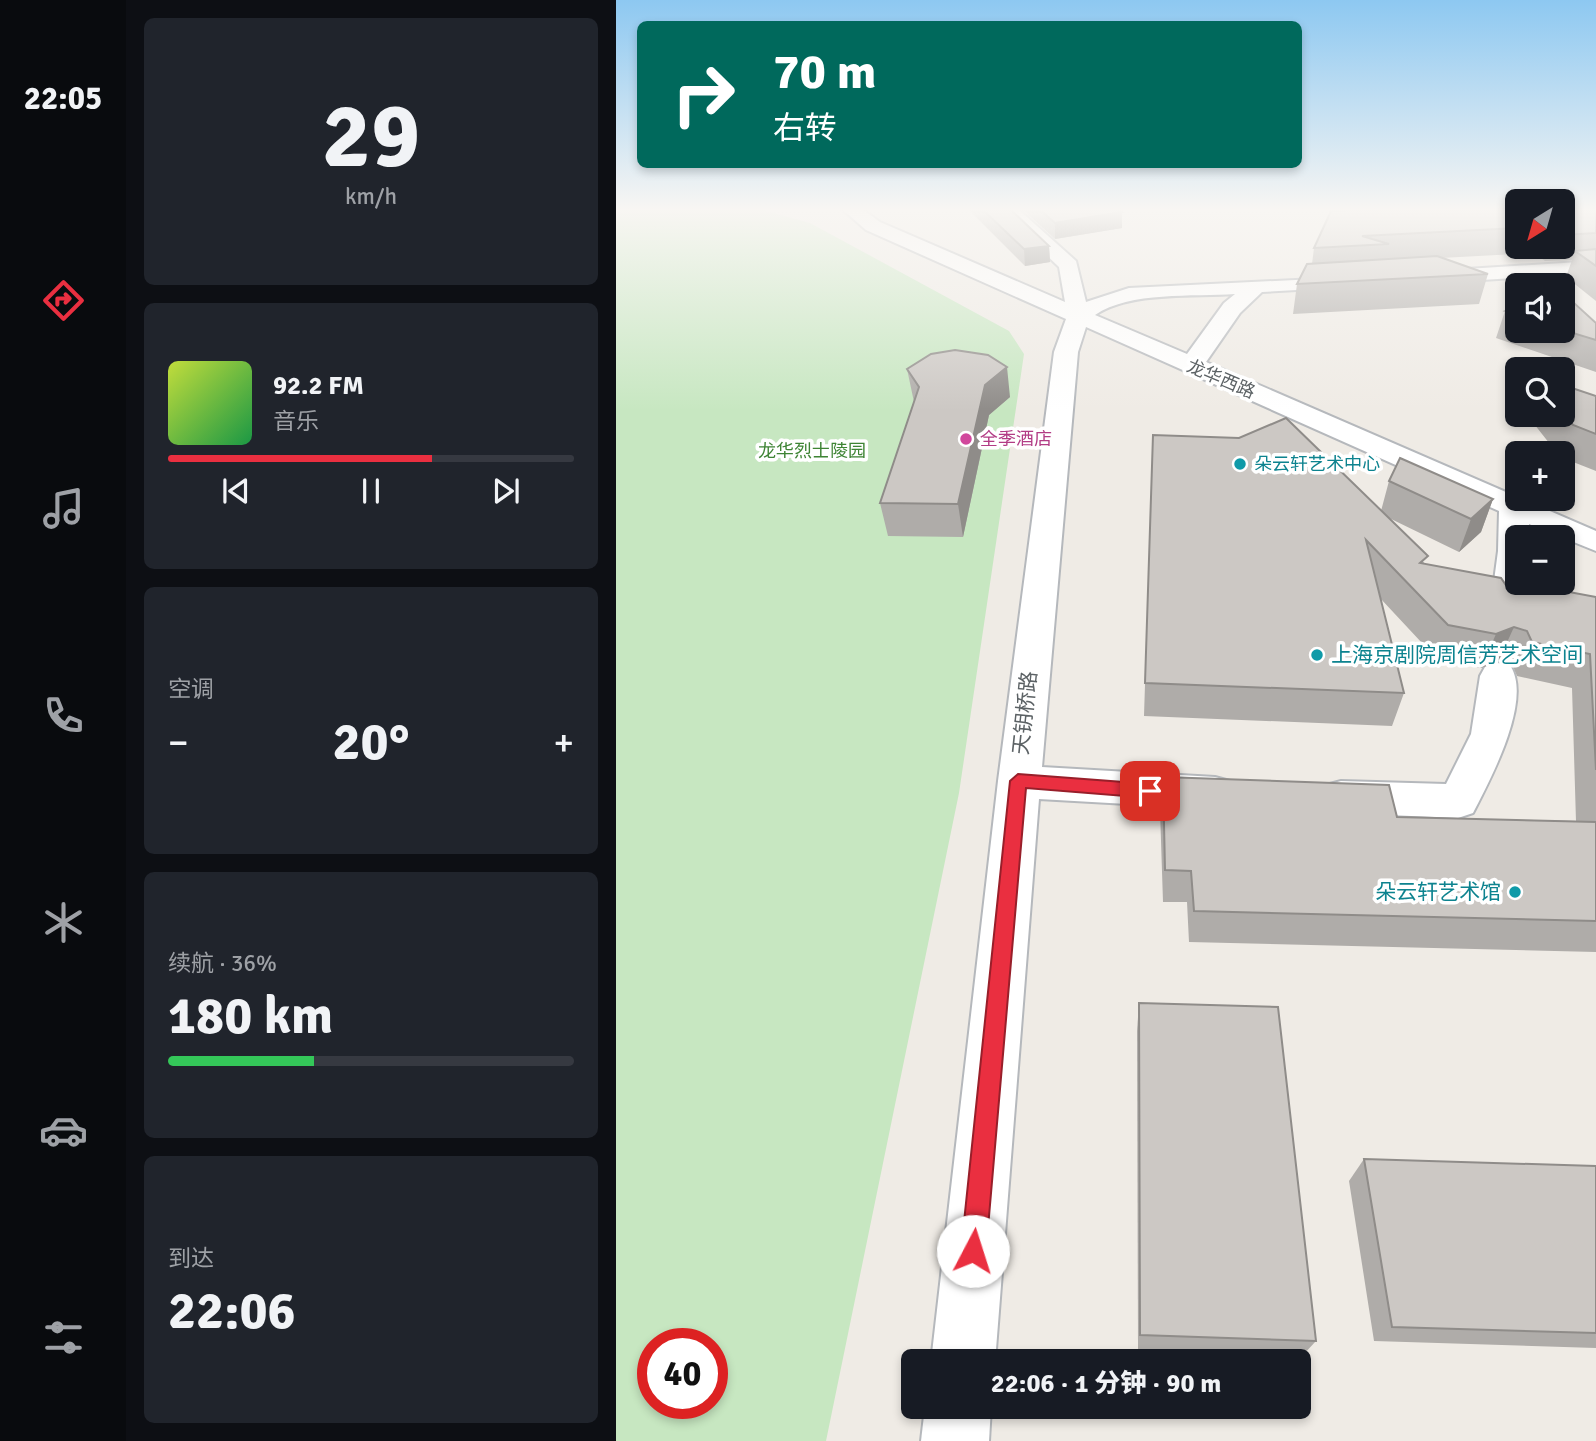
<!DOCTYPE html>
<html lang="zh">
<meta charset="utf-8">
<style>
:root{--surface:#171b24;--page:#20242c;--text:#f1f3f6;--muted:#9ea1a6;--line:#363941;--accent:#ea2f40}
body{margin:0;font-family:Signika,"Noto Sans SC",sans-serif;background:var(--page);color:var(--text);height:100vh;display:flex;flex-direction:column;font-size:26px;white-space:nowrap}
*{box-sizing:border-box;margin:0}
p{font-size:23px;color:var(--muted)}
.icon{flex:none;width:38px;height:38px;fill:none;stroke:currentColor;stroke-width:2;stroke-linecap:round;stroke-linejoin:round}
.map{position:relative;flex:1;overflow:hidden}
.panel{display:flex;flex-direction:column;gap:18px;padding:18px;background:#0d0f14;width:490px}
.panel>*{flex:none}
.banner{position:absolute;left:21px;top:21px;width:665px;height:147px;border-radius:10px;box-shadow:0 4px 10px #0003;background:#00695c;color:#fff;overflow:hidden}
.needle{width:46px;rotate:217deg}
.buttons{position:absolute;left:889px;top:189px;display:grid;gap:14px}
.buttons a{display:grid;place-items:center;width:70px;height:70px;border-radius:10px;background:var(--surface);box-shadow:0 4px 10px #0003;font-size:35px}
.speed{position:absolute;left:21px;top:1328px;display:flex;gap:14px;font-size:35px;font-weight:700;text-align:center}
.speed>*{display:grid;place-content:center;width:91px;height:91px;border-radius:50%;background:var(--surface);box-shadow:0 4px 10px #0003;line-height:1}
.speed .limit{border:10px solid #d22;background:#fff;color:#111}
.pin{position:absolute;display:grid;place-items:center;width:60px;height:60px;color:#fff;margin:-30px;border-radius:14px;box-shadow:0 4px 10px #0006}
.me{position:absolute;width:77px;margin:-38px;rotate:5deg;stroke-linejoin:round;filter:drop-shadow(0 0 5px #0008)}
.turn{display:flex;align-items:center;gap:24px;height:147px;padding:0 21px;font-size:32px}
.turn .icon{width:91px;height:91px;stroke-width:2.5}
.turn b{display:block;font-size:49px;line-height:60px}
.big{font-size:52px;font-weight:800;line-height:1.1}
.panel .widget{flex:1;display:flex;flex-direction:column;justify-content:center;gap:10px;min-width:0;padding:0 24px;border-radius:10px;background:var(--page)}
.panel .dial{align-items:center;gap:0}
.dial b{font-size:91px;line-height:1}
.song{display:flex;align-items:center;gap:21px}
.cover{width:84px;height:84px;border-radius:10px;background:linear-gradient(135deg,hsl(70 70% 55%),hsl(140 70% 35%))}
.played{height:7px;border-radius:4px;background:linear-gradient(90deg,var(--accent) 65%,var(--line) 65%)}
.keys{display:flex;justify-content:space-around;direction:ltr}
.heat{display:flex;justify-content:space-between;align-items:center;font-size:38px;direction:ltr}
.charge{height:10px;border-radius:5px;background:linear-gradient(90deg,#34c759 36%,var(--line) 0)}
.trip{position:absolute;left:285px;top:1349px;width:410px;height:70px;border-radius:10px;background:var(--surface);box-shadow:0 4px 10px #0003;font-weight:800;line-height:70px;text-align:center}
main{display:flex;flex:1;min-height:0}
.dock{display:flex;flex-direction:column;width:126px;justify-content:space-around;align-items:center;background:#090b0e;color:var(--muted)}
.dock .icon{width:49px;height:49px}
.dock .on{color:var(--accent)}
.dock b{font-size:32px;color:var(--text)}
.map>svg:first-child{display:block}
.green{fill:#c7e7c1;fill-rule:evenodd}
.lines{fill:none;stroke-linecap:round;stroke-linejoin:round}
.minor-casing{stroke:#b5b8bc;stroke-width:4}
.minor{fill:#fff;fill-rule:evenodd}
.wall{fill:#afaca9}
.shaded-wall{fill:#8f8c89}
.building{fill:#ccc8c4;stroke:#8f8c89;stroke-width:2}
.route{fill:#ea2f40;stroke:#981f2a;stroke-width:2}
.hotel-dot{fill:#d1479c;stroke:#fff;stroke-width:2.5}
.culture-dot{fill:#0f9aa8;stroke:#fff;stroke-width:2.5}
.labels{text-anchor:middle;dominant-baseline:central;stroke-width:7;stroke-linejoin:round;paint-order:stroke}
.far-street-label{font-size:18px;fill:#5c6265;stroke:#fff}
.far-hotel-label{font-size:18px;fill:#b23c85;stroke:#fff;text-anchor:start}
.far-park-label{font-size:18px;fill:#3e8434;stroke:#fff}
.far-culture-label{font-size:18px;fill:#0d838f;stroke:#fff;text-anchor:start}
.culture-label{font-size:21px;fill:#0d838f;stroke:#fff;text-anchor:start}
.street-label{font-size:21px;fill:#5c6265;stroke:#fff}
</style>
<main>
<nav class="dock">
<b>22:05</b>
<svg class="icon on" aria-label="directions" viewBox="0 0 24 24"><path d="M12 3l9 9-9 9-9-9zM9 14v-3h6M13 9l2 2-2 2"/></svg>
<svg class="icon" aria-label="music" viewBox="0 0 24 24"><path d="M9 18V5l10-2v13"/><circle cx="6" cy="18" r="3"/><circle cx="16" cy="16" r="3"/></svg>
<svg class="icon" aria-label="phone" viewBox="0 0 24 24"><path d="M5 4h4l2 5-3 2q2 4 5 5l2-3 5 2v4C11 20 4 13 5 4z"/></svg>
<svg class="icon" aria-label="climate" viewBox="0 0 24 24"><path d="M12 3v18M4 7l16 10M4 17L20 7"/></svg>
<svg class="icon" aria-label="car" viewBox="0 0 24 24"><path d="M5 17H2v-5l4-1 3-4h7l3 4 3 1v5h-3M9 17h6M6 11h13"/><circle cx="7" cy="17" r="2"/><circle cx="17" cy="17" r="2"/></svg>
<svg class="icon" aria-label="filters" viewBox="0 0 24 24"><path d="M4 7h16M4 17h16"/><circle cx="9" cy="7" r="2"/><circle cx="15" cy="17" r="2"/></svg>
</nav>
<section class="panel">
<div class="widget dial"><b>29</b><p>km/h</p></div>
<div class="widget">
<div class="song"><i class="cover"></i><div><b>92.2 FM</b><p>音乐</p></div></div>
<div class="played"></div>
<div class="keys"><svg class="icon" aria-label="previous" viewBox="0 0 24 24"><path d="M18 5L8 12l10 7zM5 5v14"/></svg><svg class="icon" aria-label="pause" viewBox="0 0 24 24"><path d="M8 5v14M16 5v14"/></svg><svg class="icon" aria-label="next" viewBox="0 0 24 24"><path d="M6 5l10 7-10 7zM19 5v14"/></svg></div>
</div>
<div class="widget"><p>空调</p>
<div class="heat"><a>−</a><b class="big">20°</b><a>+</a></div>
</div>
<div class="widget"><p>续航 · 36%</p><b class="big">180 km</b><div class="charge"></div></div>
<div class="widget"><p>到达</p><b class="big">22:06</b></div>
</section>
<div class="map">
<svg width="980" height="1441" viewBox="0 0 980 1441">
<rect width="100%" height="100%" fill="#efebe5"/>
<path class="green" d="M 0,209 L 143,209 L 194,223 L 393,331 L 408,354 L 343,793 L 210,1441 L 0,1441 ZM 37,1344 L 96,1344 L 96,1404 L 37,1404 Z"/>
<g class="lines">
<defs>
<g id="minor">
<path d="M 226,209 L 246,209 L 264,222 L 449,302 L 443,267 L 382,209 L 402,209 L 460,261 L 470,302 L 513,288 L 741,277 L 744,281 L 734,287 L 646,292 L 624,313 L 590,362 L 980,531 L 980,551 L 913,524 L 914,537 L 901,537 L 901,583 L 911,583 L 908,611 L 903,619 L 891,622 L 879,619 L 874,611 L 882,551 L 883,511 L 470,327 L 462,352 L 426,767 L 599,777 L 614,781 L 620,793 L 614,805 L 599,809 L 423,799 L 379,1362 L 315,1362 L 382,781 L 438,352 L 450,319 L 250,230 ZM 619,294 L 608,303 L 571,354 L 479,315 C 514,291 577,297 619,294 Z"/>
<polygon points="980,261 980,273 818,283 808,277 818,271"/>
<path d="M 882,663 L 895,667 C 916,702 874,780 857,813 L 842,818 L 725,813 L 710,809 L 704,797 L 710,785 L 725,781 L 830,784 L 855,734 L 864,676 L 869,667 Z"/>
<polygon points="309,1407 375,1407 373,1441 305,1441"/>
</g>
</defs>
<use href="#minor" class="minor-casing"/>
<use href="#minor" class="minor"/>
</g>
<g class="wall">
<polygon points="352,209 394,209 433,246 434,262 409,266"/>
<polygon points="406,209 502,209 506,212 506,228 439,239"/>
<polygon points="754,209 901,209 901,247 947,247 947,209 980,209 980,301 950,277 956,260 929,261 918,253 825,258 872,274 863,304 677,314 681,284 696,264 698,248"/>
<polygon points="947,298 980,323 980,372 880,338 889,311 901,304 901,331 947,331"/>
<polygon points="291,369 394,397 373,415 347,537 272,536 264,503 298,402"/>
<polygon points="947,385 980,396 980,471 947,458 947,453 941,453 911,415 947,415"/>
<polygon points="537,435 765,511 773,481 877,499 865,532 843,552 773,518 809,564 905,591 980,597 980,952 573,942 571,902 547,902 544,810 547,777 781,817 960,821 956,688 901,676 896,664 883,660 865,668 820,658 764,598 788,693 776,726 528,716"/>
<polygon points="523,1003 700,1341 687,1355 522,1349 521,1031"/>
<polygon points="748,1159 980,1166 980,1348 758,1341 733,1181"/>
</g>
<g class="shaded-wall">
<polygon points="506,212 506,228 439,239 439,223"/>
<polygon points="433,246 434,262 409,266 408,249"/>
<polygon points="391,367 394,397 373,415 347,537 342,504 369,385"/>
<polygon points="877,499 865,532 843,552 855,519"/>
<polygon points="898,627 883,660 865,668 880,634"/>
</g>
<g class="building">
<polygon points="366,209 394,209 433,246 408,249"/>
<polygon points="423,209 502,209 506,212 439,223"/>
<polygon points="754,209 901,209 901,228 746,236 773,244 698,248 715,211"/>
<polygon points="947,209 980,209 980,233 947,235"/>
<polygon points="980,249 980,266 959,251"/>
<polygon points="821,256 872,274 681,284 691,264"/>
<polygon points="947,298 957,302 980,323 980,340 947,330"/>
<polygon points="901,304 901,315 889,311"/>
<polygon points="339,350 372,355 391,367 369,385 342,504 264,503 303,387 291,369 315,354"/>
<polygon points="947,385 980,396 980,434 957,425 947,413"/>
<polygon points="670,418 812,556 804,563 885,578 892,588 905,591 921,586 980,597 980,770 974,654 916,642 911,631 898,627 880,634 832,625 750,540 788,693 529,683 537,435 623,438"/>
<polygon points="784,458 877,499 855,519 773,481"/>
<polygon points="547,777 773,785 781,817 980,822 980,921 578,911 575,871 549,870"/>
<polygon points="523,1003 662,1007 700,1341 524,1335"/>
<polygon points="748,1159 980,1166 980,1333 776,1327"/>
</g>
<linearGradient id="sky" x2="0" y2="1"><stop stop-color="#8dc8f1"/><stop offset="0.51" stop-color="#f8f6f3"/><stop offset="1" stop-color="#f8f6f3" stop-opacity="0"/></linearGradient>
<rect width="980" height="411" fill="url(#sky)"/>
<polygon class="route" points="402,774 534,784 542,791 534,798 410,788 370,1251 366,1260 357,1263 348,1260 345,1251 394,781"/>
<circle class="hotel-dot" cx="350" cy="439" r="7"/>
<g class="culture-dot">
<circle cx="624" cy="464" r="7"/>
<circle cx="701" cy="655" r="7"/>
<circle cx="899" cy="892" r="7"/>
</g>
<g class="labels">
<g class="far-street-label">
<text transform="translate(605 379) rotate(23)">龙华西路</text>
</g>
<g class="far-hotel-label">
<text x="364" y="439">全季酒店</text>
</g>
<g class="far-park-label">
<text x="196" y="451">龙华烈士陵园</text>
</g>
<g class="far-culture-label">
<text x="638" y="464">朵云轩艺术中心</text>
</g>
<g class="culture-label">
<text x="715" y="655">上海京剧院周信芳艺术空间</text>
<text x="885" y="892" text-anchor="end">朵云轩艺术馆</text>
</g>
<g class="street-label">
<text transform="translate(409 713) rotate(-84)">天钥桥路</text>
</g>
</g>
</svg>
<div class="buttons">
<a><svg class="needle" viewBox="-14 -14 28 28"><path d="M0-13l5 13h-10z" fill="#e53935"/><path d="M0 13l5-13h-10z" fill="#9ea1a6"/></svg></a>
<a><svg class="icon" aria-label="sound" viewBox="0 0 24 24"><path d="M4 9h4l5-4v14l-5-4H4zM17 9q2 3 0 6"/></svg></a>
<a><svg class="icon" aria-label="search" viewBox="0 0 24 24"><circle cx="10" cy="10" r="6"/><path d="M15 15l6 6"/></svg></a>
<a>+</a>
<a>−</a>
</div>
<div class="speed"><div class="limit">40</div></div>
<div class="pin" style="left:534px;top:791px;background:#d93025"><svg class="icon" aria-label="arrive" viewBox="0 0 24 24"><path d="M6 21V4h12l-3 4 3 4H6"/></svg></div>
<svg class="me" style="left:357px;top:1251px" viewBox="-20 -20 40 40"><circle r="19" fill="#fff"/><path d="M0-13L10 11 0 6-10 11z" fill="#ea2f40"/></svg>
<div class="trip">22:06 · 1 分钟 · 90 m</div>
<div class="banner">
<div class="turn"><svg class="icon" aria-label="right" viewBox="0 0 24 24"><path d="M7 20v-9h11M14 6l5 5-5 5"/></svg><div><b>70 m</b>右转</div></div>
</div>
</div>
</main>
